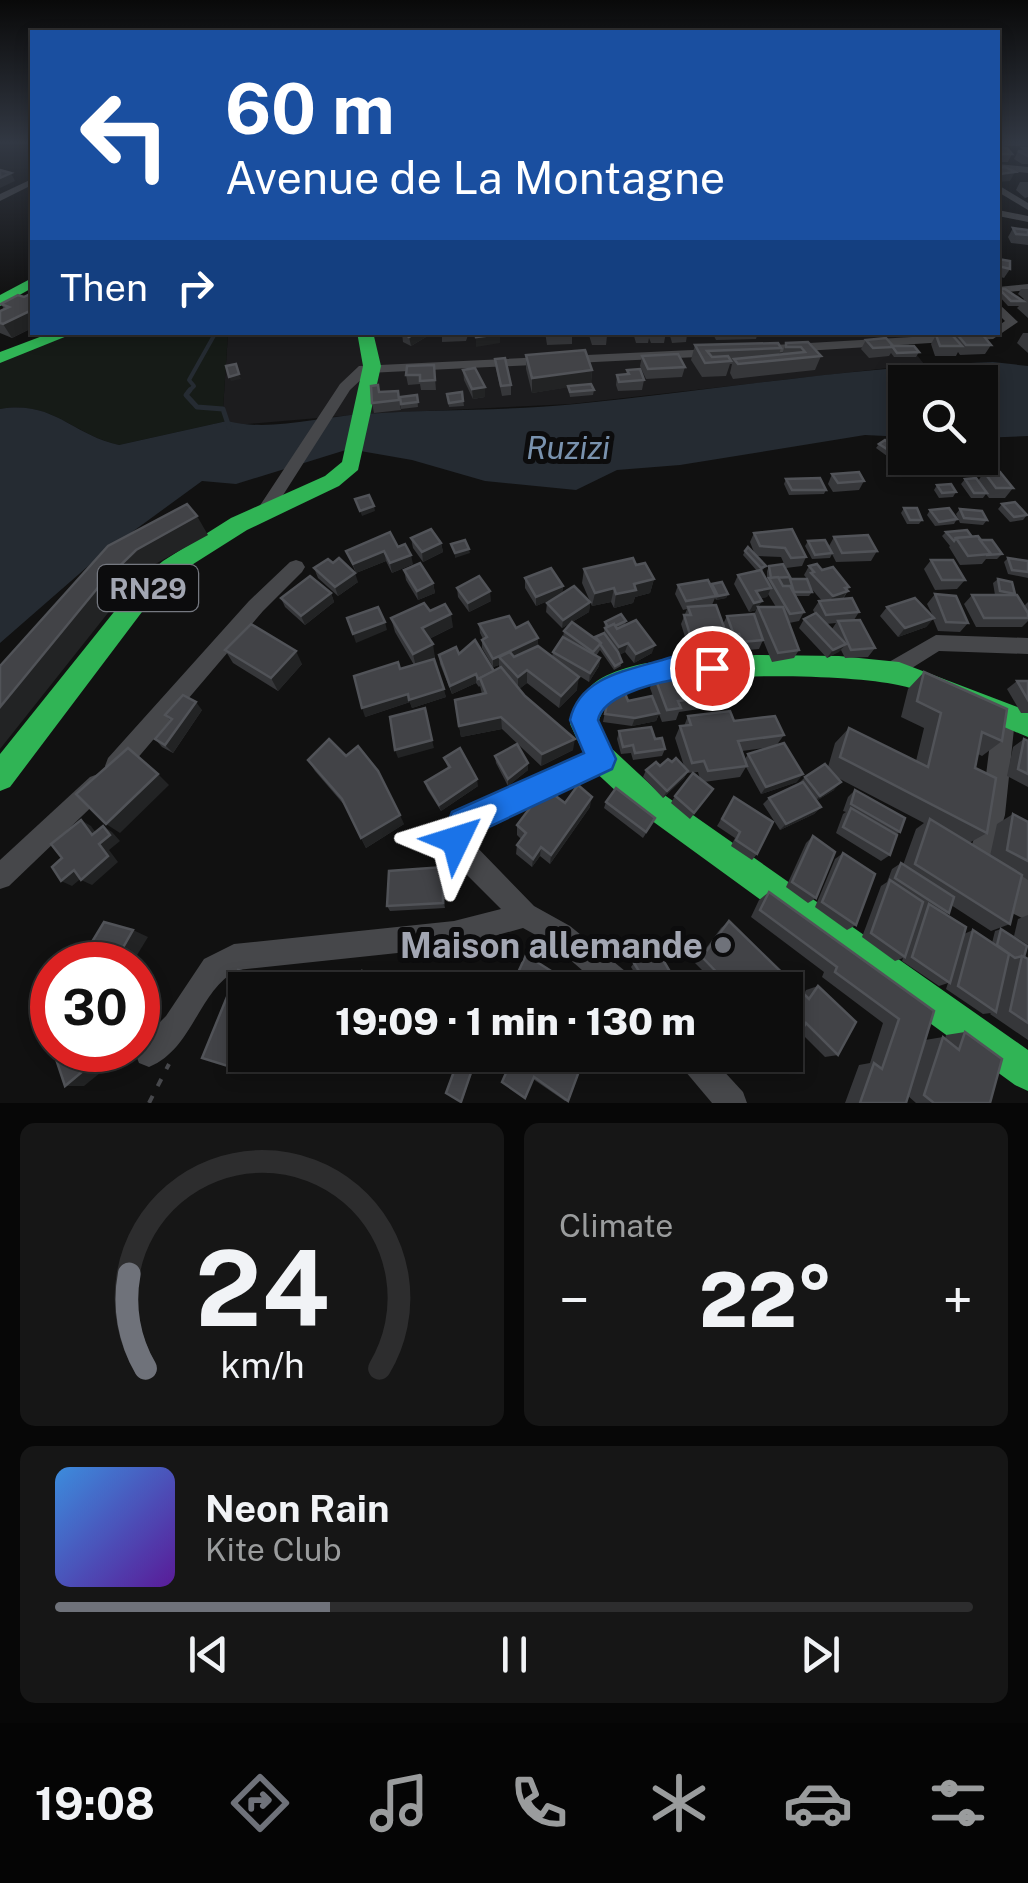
<!DOCTYPE html>
<meta charset="utf-8">
<style>
:root{--surface:#0d0d0d;--page:#161616;--text:#f1f3f6;--muted:#9a9c9d;--line:#2d2d2e;--accent:#6f727a}
body{margin:0;font-family:"Public Sans",sans-serif;background:var(--page);color:var(--text);height:100vh;display:flex;flex-direction:column;font-size:38px;white-space:nowrap}
*{box-sizing:border-box;margin:0}
p{font-size:32px;color:var(--muted)}
.icon{flex:none;width:55px;height:55px;fill:none;stroke:currentColor;stroke-width:2;stroke-linecap:round;stroke-linejoin:round}
.map{position:relative;height:1103px;overflow:hidden}
.sheet{display:flex;flex-direction:column;gap:20px;padding:20px;background:#070707;flex:1}
.sheet>*{flex:none}
.banner{position:absolute;left:30px;top:30px;width:970px;height:305px;border-radius:0px;box-shadow:0 5px 15px #0003,0 0 0 2px var(--line);background:#1a4fa0;color:#fff;overflow:hidden}
.buttons{position:absolute;left:888px;top:365px;display:grid;gap:20px}
.buttons a{display:grid;place-items:center;width:110px;height:110px;border-radius:0px;background:var(--surface);box-shadow:0 5px 15px #0003,0 0 0 2px var(--line);font-size:50px}
.speed{position:absolute;left:30px;top:942px;display:flex;gap:20px;font-size:50px;font-weight:700;text-align:center}
.speed>*{display:grid;place-content:center;width:130px;height:130px;border-radius:50%;background:var(--surface);box-shadow:0 5px 15px #0003,0 0 0 2px var(--line);line-height:1}
.speed .limit{border:15px solid #d22;background:#fff;color:#111}
.pin{position:absolute;display:grid;place-items:center;width:85px;height:85px;color:#fff;margin:-42px;border:5px solid #fff;border-radius:50%;box-shadow:0 2px 10px #0007}
.me{position:absolute;width:110px;margin:-55px;rotate:49deg;stroke-linejoin:round;filter:drop-shadow(0 0 8px #0008)}
.turn{display:flex;align-items:center;gap:35px;height:210px;padding:0 30px;font-size:45px}
.turn .icon{width:130px;height:130px;stroke-width:2.5}
.turn b{display:block;font-size:70px;line-height:85px}
.then{display:flex;align-items:center;height:95px;padding:0 30px;background:#0003;gap:20px;font-size:38px}
.big{font-size:75px;font-weight:800;line-height:1.1}
.sheet .widget{flex:1;display:flex;flex-direction:column;justify-content:center;gap:15px;min-width:0;padding:0 35px;border-radius:15px;background:var(--page)}
.sheet .dial{align-items:center;gap:0}
.dial svg{height:260px;overflow:visible;fill:none;stroke:var(--line);stroke-width:7;stroke-linecap:round;text-anchor:middle}
.dial text{fill:var(--text);stroke:none}
.song{display:flex;align-items:center;gap:30px}
.cover{width:120px;height:120px;border-radius:15px;background:linear-gradient(135deg,hsl(210 70% 55%),hsl(270 70% 35%))}
.played{height:10px;border-radius:5px;background:linear-gradient(90deg,var(--accent) 30%,var(--line) 30%)}
.keys{display:flex;justify-content:space-around;direction:ltr}
.heat{display:flex;justify-content:space-between;align-items:center;font-size:55px;direction:ltr}
.sheet .tiles{flex:1;display:grid;gap:20px;grid-template-columns:1fr 1fr}
.widget:last-child{grid-column:span 2}
.trip{position:absolute;left:228px;top:972px;width:575px;height:100px;border-radius:0px;background:var(--surface);box-shadow:0 5px 15px #0003,0 0 0 2px var(--line);font-weight:800;line-height:100px;text-align:center}
.menu{display:flex;height:160px;justify-content:space-around;align-items:center;background:#050505;color:var(--muted)}
.menu .icon{width:70px;height:70px}
.menu .on{color:var(--accent)}
.menu b{font-size:45px;color:var(--text)}
.map>svg:first-child{display:block}
.built{fill:#1c1c1e}
.green{fill:#161b17}
.water{fill:#252b32}
.lines{fill:none;stroke-linecap:round;stroke-linejoin:round}
.stream-far1{stroke:#252b32;stroke-width:4}
.stream{stroke:#252b32;stroke-width:5}
.path{stroke:#47484c;stroke-width:4;stroke-dasharray:8 11;stroke-linecap:butt}
.street{fill:#46474a;fill-rule:evenodd}
.fast{fill:#30b455;fill-rule:evenodd}
.wall{fill:#36373a;fill-rule:evenodd}
.shaded-wall{fill:#222324}
.building{fill:#424347;stroke:#515358;stroke-width:2.5}
.route{fill:#1a73e8;stroke:#114b97;stroke-width:2.5}
.poi-dot{fill:#6f727a;stroke:#0c0c0d;stroke-width:4}
.labels{text-anchor:middle;dominant-baseline:central;stroke-width:10;stroke-linejoin:round;paint-order:stroke}
.shield{fill:#0c0c0d;stroke:#757880;stroke-width:2.5}
.shield-label{font-size:28px;font-weight:bold;fill:#a2a6b2}
.water-label{font-size:32px;font-style:italic;fill:#7992ae;stroke:#0c0c0d}
.near-poi-label{font-size:35px;font-weight:bold;fill:#a2a6b2;stroke:#0c0c0d;text-anchor:end}
</style>
<div class="map">
<svg width="1028" height="1103" viewBox="0 0 1028 1103">
<rect width="100%" height="100%" fill="#111"/>
<polygon class="built" points="946,332 946,338 906,341 924,364 571,404 365,414 237,425 227,421 223,409 228,333"/>
<path class="green" d="M 69,333 L 228,333 L 223,409 L 227,421 L 119,445 C 75,436 53,400 0,409 L 0,358 Z"/>
<path class="water" d="M 993,362 L 1028,366 L 1028,436 L 980,438 L 980,382 L 905,382 L 905,437 L 865,435 L 680,465 L 617,470 L 576,490 L 485,481 L 412,460 L 349,449 L 236,484 L 202,481 L 102,554 L 0,643 L 0,409 C 54,400 72,435 119,445 L 227,421 C 269,432 318,417 363,414 C 433,409 505,411 576,404 C 715,390 854,367 993,362 Z"/>
<g class="lines">
<polyline class="stream-far1" points="188,392 194,386 189,380 216,332"/>
<polyline class="stream" points="190,390 186,395 197,407 223,409 229,427"/>
<polyline class="path" points="149,1103 169,1064"/>
<g class="street">
<rect x="998" y="142" width="30" height="4"/>
<polygon points="998,164 1028,167 1028,173 998,170"/>
<polygon points="32,179 32,185 0,201 0,194"/>
<polygon points="998,185 1028,203 1028,210 998,192"/>
<polygon points="998,210 1028,216 1028,222 998,216"/>
<polygon points="1028,284 1028,290 998,293 998,287"/>
<polygon points="998,303 1018,322 993,339 759,354 752,350 759,346 998,332 998,326 1005,321 998,314"/>
<polygon points="713,349 718,350 718,356 368,373 350,390 271,514 265,516 257,510 340,384 359,366"/>
<polygon points="296,560 302,562 305,567 302,572 263,611 124,774 116,777 108,774 105,766 108,758 249,601 290,562"/>
<polygon points="936,635 1028,638 1028,654 939,651 896,678 889,681 882,678 879,672 882,666"/>
<polygon points="1004,709 1012,712 1015,719 1005,815 994,852 1028,871 1028,921 1012,913 1008,904 1013,890 971,867 968,858 981,815 993,719 996,712"/>
<path d="M 602,748 L 610,751 L 613,759 L 610,767 L 471,831 L 468,838 L 534,906 L 570,926 L 636,980 L 640,990 L 605,990 L 552,944 L 523,928 L 454,947 L 237,970 C 198,991 193,1049 149,1067 L 139,1063 L 135,1053 L 139,1043 L 166,1016 L 204,959 L 234,944 L 454,921 L 501,909 L 454,862 L 444,839 L 455,815 Z"/>
<polygon points="98,774 106,777 109,785 106,793 9,886 0,889 0,860 90,777"/>
<polygon points="676,1055 709,1055 743,1092 747,1103 712,1103 680,1065"/>
</g>
<g class="fast">
<polygon points="32,278 32,288 0,306 0,295"/>
<polygon points="53,332 77,332 0,363 0,352"/>
<polygon points="357,332 373,332 381,366 358,470 339,486 247,530 179,573 154,596 10,787 0,791 0,754 138,582 163,561 231,518 325,476 342,462 363,366"/>
<path d="M 756,655 L 839,656 L 899,662 L 1028,711 L 1028,737 C 985,720 944,695 898,685 C 842,673 672,671 621,694 C 609,700 602,710 598,723 L 610,747 L 653,787 L 1028,1050 L 1028,1091 L 1015,1085 L 633,807 L 590,767 L 570,724 C 574,712 579,698 588,689 C 619,655 712,657 756,655 Z"/>
</g>
</g>
<g class="wall">
<polygon points="998,147 1012,154 1008,162 998,162"/>
<polygon points="1023,148 1028,148 1028,164 1022,164 1014,159 1018,151 1022,151"/>
<polygon points="1020,182 1028,182 1028,197 1025,198 1016,190"/>
<polygon points="1013,228 1028,230 1028,245 1011,243 1008,237"/>
<polygon points="998,259 1010,269 1004,278 998,276"/>
<polygon points="999,289 1022,301 1024,299 1018,294 1021,289 1028,289 1028,318 1017,308 1019,306 1008,306 998,295"/>
<polygon points="32,293 32,328 12,338 0,333 0,311 4,309 1,304"/>
<polygon points="426,332 426,337 411,346 403,342 402,333"/>
<polygon points="469,332 466,341 442,342 442,333"/>
<polygon points="545,332 572,332 572,344 547,345"/>
<polygon points="588,332 666,332 664,343 651,343 649,338 648,343 636,343 634,336 607,336 606,345 592,345"/>
<polygon points="669,332 707,332 707,335 687,335 686,342 672,343"/>
<polygon points="712,332 758,332 756,339 716,340"/>
<polygon points="1023,333 1028,333 1028,353 1017,343"/>
<polygon points="957,334 991,345 985,354 960,355 958,352 956,356 935,356 931,344 936,335 955,338"/>
<polygon points="866,340 893,346 919,352 916,357 894,357 891,353 889,356 869,358 861,349"/>
<polygon points="808,342 821,356 815,370 733,379 730,373 732,364 730,364 726,376 702,377 691,360 695,345 781,348 779,354 782,354 786,343"/>
<polygon points="526,355 592,370 591,384 594,390 593,395 570,397 568,387 532,393 526,369"/>
<polygon points="642,356 685,367 682,377 646,379 640,366"/>
<polygon points="495,359 511,385 511,395 502,396 496,368"/>
<polygon points="434,365 436,390 421,390 420,384 408,385 406,375"/>
<polygon points="463,370 485,387 485,397 473,399 464,380"/>
<polygon points="627,370 644,380 642,390 618,391 616,385 617,375 626,375"/>
<polygon points="378,385 380,392 398,391 401,410 374,413 372,403"/>
<polygon points="462,392 464,406 449,407 447,394"/>
<polygon points="417,395 418,407 401,409 400,397"/>
<polygon points="879,444 896,448 894,453 887,456 876,448"/>
<polygon points="984,472 1013,488 1005,498 989,498 986,494 983,498 971,498 961,484 965,479 978,481"/>
<polygon points="832,474 864,481 859,490 833,492 828,484"/>
<polygon points="786,479 826,490 824,494 789,495 784,484"/>
<polygon points="937,485 956,492 953,497 939,498 934,490"/>
<polygon points="1002,504 1027,515 1023,520 1010,522 998,509"/>
<polygon points="904,508 922,520 919,524 907,524 901,513"/>
<polygon points="960,509 987,520 983,525 960,523 956,514"/>
<polygon points="930,510 957,519 954,524 935,526 927,515"/>
<polygon points="946,532 980,540 1002,554 997,559 986,559 982,564 960,565 949,547 950,546 942,536"/>
<path d="M 754,533 L 806,557 L 802,566 L 786,568 L 781,557 L 756,556 L 766,566 L 761,572 L 767,581 L 767,571 L 769,566 L 790,577 L 790,579 L 807,579 L 804,575 L 809,566 L 822,570 L 846,590 L 848,591 L 843,599 L 859,612 L 854,620 L 875,648 L 868,657 L 845,658 L 841,650 L 827,658 L 799,628 L 804,619 L 815,614 L 813,610 L 819,601 L 822,601 L 810,587 L 812,592 L 809,596 L 796,596 L 804,612 L 799,621 L 789,623 L 799,650 L 794,658 L 772,662 L 763,640 L 759,649 L 738,651 L 735,643 L 729,644 L 728,639 L 724,647 L 689,650 L 681,624 L 687,609 L 683,610 L 675,594 L 678,585 L 711,587 L 712,584 L 728,594 L 726,598 L 716,600 L 715,598 L 712,605 L 723,624 L 727,616 L 754,615 L 756,610 L 749,612 L 734,584 L 738,575 L 757,571 L 743,555 L 745,551 L 755,555 L 750,542 ZM 768,594 L 776,607 L 758,607 L 762,601 L 760,598 L 767,597 ZM 836,623 L 832,629 L 826,624 Z"/>
<polygon points="834,537 877,551 871,561 836,562 832,554 830,558 812,559 805,546 808,541 829,546"/>
<polygon points="411,538 441,543 443,552 423,562 413,548"/>
<polygon points="398,547 413,564 392,573 386,561 356,573 346,551"/>
<polygon points="1008,558 1028,561 1028,578 1008,574 1004,562"/>
<polygon points="931,560 965,580 957,589 935,590 924,569"/>
<polygon points="636,565 654,579 650,593 635,597 633,603 614,608 611,602 592,606 582,583 584,569"/>
<polygon points="314,568 358,582 338,596 318,578"/>
<polygon points="404,570 433,583 435,593 418,600 406,580"/>
<polygon points="525,578 563,586 562,593 590,602 589,612 562,628 546,612 547,603 552,599 536,606 525,588"/>
<polygon points="998,579 1015,594 1024,606 1028,602 1028,621 1022,627 976,627 964,604 972,595 995,595 993,583"/>
<polygon points="457,588 491,601 469,612 458,597"/>
<polygon points="331,593 334,602 305,625 285,607 281,598"/>
<polygon points="935,594 968,623 960,632 938,631 933,619 926,627 898,637 880,616 887,607 933,616 927,604"/>
<polygon points="430,611 453,627 429,639 435,658 431,660 446,697 412,708 410,702 365,717 400,669 414,665 395,632 391,618"/>
<polygon points="626,621 625,625 652,653 634,663 625,652 619,655 621,666 614,670 600,650 596,656 600,658 599,666 589,682 573,672 577,690 559,708 527,683 519,689 573,750 541,766 502,729 461,737 455,700 482,694 480,686 479,687 476,683 452,694 440,664 439,655 459,654 493,671 499,668 499,665 493,667 482,648 482,640 483,639 480,633 479,624 516,628 538,638 538,646 552,657 553,652 563,637 564,631 595,638 604,633 605,622"/>
<polygon points="225,650 302,664 278,691 233,663"/>
<polygon points="924,672 1002,741 982,756 978,754 975,768 987,833 969,843 990,856 997,824 1013,814 1028,822 1028,880 1022,876 1010,924 991,931 951,905 949,913 946,914 964,934 973,930 992,943 995,931 1001,929 1028,959 1028,1040 990,1014 991,1013 983,1014 946,989 948,983 939,986 902,961 903,958 895,961 862,937 881,886 887,882 892,869 901,863 903,865 916,829 924,823 836,777 834,790 816,801 821,807 814,814 780,830 763,804 769,798 798,784 805,777 828,767 835,743 849,728 916,761 924,728 901,717 908,689"/>
<polygon points="654,675 726,694 720,706 679,712 676,720 662,722 659,714 656,721 632,726 603,722 609,692 628,701 657,707 650,688"/>
<polygon points="1017,681 1028,681 1028,713 1021,713 1007,689"/>
<polygon points="202,710 173,753 162,747 155,739 171,721 165,715"/>
<path d="M 688,716 L 734,721 L 784,735 L 776,746 L 797,782 L 761,794 L 746,767 L 740,777 L 704,782 L 708,796 L 690,819 L 671,803 L 675,796 L 700,779 L 698,772 L 687,773 L 684,778 L 663,798 L 643,777 L 646,770 L 672,762 L 684,766 L 675,738 L 680,726 L 684,726 ZM 772,747 L 748,754 L 745,759 L 742,751 Z"/>
<polygon points="619,731 655,739 665,749 662,756 633,760 631,753 621,754 617,739"/>
<polygon points="1024,739 1028,741 1028,787 1007,776 1013,747"/>
<polygon points="495,756 528,770 508,786 496,763"/>
<polygon points="444,758 478,786 441,811 427,789 425,782 448,768"/>
<polygon points="308,760 404,824 366,848 346,807 315,771"/>
<polygon points="855,790 900,832 896,835 890,855 881,861 836,833 843,814 846,812 843,811 848,797"/>
<polygon points="734,797 757,854 752,860 731,846 735,838 717,826"/>
<polygon points="606,802 652,824 643,838 604,808"/>
<polygon points="565,803 590,807 550,864 540,856 532,867 516,854 517,845 521,839 517,835 517,825"/>
<polygon points="813,836 816,898 808,903 786,887 806,843"/>
<polygon points="843,853 856,925 847,930 815,907 835,859"/>
<polygon points="443,867 445,873 445,908 390,911 387,906"/>
<polygon points="769,892 925,1040 943,1037 945,1039 946,1035 965,1032 990,1103 916,1103 908,1096 906,1103 845,1103 859,1065 870,1063 883,1023 822,977 824,972 751,917 759,900"/>
<polygon points="1028,915 1028,945 1014,936 1018,919"/>
<polygon points="729,921 804,994 806,990 818,986 838,1055 825,1057 800,1032 791,1047 785,1048 785,990 722,990 695,963 721,928"/>
<polygon points="634,963 669,970 645,990 631,967"/>
<polygon points="590,1055 587,1066 583,1068 581,1067 568,1101 565,1101 533,1079 505,1074 489,1061"/>
</g>
<g class="shaded-wall">
<polygon points="1015,172 1010,181 998,182 1000,174"/>
<polygon points="11,173 15,181 0,188 0,178"/>
<polygon points="32,310 32,328 12,338 3,324"/>
<polygon points="417,332 426,332 426,337 411,346 409,337"/>
<polygon points="506,332 528,332 528,333 506,336"/>
<polygon points="500,334 500,343 476,347 476,337"/>
<polygon points="592,370 591,384 532,393 532,378"/>
<polygon points="239,374 241,379 231,381 229,377"/>
<polygon points="485,387 485,397 473,399 472,389"/>
<polygon points="374,506 375,511 362,516 360,511"/>
<polygon points="197,516 208,535 148,568 115,604 0,749 0,707 100,585 136,550"/>
<polygon points="441,543 443,552 423,562 422,552"/>
<polygon points="469,549 470,553 455,558 455,553"/>
<polygon points="384,551 386,561 356,573 353,564"/>
<polygon points="411,555 413,564 392,573 390,563"/>
<polygon points="355,573 358,582 338,596 335,587"/>
<polygon points="654,579 650,593 635,597 633,603 614,608 616,594 634,584"/>
<polygon points="433,583 435,593 418,600 417,591"/>
<polygon points="563,586 562,595 536,606 536,597"/>
<polygon points="849,587 842,600 827,606 833,596"/>
<polygon points="614,588 611,602 592,606 595,593"/>
<polygon points="771,588 767,597 752,600 756,591"/>
<polygon points="490,591 491,601 469,612 468,603"/>
<polygon points="331,593 334,602 305,625 301,616"/>
<polygon points="728,594 726,598 716,600 718,596"/>
<polygon points="762,601 756,610 749,612 754,603"/>
<polygon points="590,602 589,612 562,628 563,620"/>
<polygon points="451,614 453,627 425,641 422,628"/>
<polygon points="934,618 926,627 898,637 905,628"/>
<polygon points="385,622 387,630 356,643 353,634"/>
<polygon points="538,638 538,647 504,662 499,657 499,665 493,667 493,659"/>
<polygon points="628,643 625,652 617,656 619,647"/>
<polygon points="433,644 435,658 416,667 413,654"/>
<polygon points="846,644 839,652 827,658 833,650"/>
<polygon points="655,645 652,653 634,663 636,654"/>
<polygon points="296,651 302,664 278,691 271,678"/>
<polygon points="600,658 599,666 589,682 590,673"/>
<polygon points="527,670 527,683 518,690 518,677"/>
<polygon points="476,674 476,683 452,694 450,686"/>
<polygon points="579,677 577,690 559,708 561,696"/>
<polygon points="444,689 446,697 412,708 409,700"/>
<polygon points="408,694 410,702 365,717 362,708"/>
<polygon points="196,702 202,710 173,753 165,745"/>
<polygon points="659,713 656,721 632,726 635,718"/>
<polygon points="501,717 502,729 461,737 459,726"/>
<polygon points="575,739 573,750 541,766 542,754"/>
<polygon points="432,740 434,748 398,758 395,750"/>
<polygon points="528,763 528,770 508,786 508,779"/>
<polygon points="688,771 684,778 663,798 667,791"/>
<polygon points="158,774 169,785 120,833 106,824"/>
<polygon points="803,774 797,782 761,794 766,787"/>
<polygon points="477,779 478,786 441,811 439,805"/>
<polygon points="841,782 834,790 813,803 820,796"/>
<polygon points="592,797 590,807 550,864 551,855"/>
<polygon points="821,807 814,814 780,830 786,824"/>
<polygon points="400,815 404,824 366,848 361,838"/>
<polygon points="81,820 91,826 102,841 92,835"/>
<polygon points="103,826 112,832 120,841 109,850 118,862 92,885 81,880 99,844"/>
<polygon points="541,847 540,856 532,867 533,859"/>
<polygon points="443,867 445,873 445,908 443,903"/>
<polygon points="74,870 85,875 72,886 61,881"/>
<polygon points="133,930 148,937 131,965 113,965"/>
<polygon points="242,1038 245,1039 245,1055 248,1055 242,1069 231,1067"/>
<polygon points="108,1050 128,1050 84,1086 65,1086"/>
<polygon points="477,1055 478,1056 462,1102 461,1102"/>
</g>
<g class="building">
<polygon points="998,147 1007,148 1012,154 1001,154 998,151"/>
<polygon points="1023,148 1028,148 1028,156 1018,151 1027,151"/>
<polygon points="1005,167 1015,172 1000,174 998,173 998,168"/>
<polygon points="0,170 11,173 0,178"/>
<polygon points="1013,228 1028,230 1028,235 1016,234"/>
<polygon points="998,259 1010,261 1010,269 998,266"/>
<polygon points="999,289 1005,289 1023,301 1011,301"/>
<polygon points="32,293 32,310 3,324 0,323 0,311 9,307 1,304 18,295 24,297"/>
<polygon points="402,332 417,332 409,337"/>
<polygon points="475,332 499,332 500,334 476,337"/>
<polygon points="957,334 982,334 991,345 966,345"/>
<polygon points="936,335 952,335 962,346 940,346"/>
<polygon points="886,338 894,347 873,348 866,340"/>
<polygon points="808,342 821,356 738,364 734,359 805,352 801,347 786,347 786,343"/>
<polygon points="778,343 781,348 707,351 712,357 728,356 731,361 705,363 695,345"/>
<polygon points="892,346 914,346 919,352 897,353"/>
<polygon points="585,350 592,370 532,378 526,355"/>
<polygon points="678,354 685,367 648,369 642,356"/>
<polygon points="505,358 511,385 501,386 495,359"/>
<polygon points="236,364 239,374 229,377 226,366"/>
<polygon points="434,365 435,380 420,381 420,375 406,375 407,366"/>
<polygon points="475,368 485,387 472,389 463,370"/>
<polygon points="640,369 644,380 619,382 617,375 629,374 627,370"/>
<polygon points="591,384 594,390 570,392 568,386"/>
<polygon points="378,385 379,392 398,391 399,400 372,403 371,386"/>
<polygon points="462,392 463,401 449,403 447,394"/>
<polygon points="417,395 418,402 401,404 400,397"/>
<polygon points="885,440 896,448 890,451 879,444"/>
<polygon points="859,472 864,481 838,483 832,474"/>
<polygon points="984,472 1000,472 1013,488 996,488"/>
<polygon points="820,478 826,490 792,490 786,479"/>
<polygon points="976,478 987,493 974,493 965,479"/>
<polygon points="951,484 956,492 942,493 937,485"/>
<polygon points="369,495 374,506 360,511 355,499"/>
<polygon points="1015,502 1027,515 1014,517 1002,504"/>
<polygon points="187,504 197,516 136,550 100,585 0,707 0,666 108,546"/>
<polygon points="904,508 917,508 922,520 910,520"/>
<polygon points="949,508 957,519 939,522 930,510"/>
<polygon points="960,509 982,511 987,520 964,518"/>
<polygon points="431,529 441,543 422,552 411,538"/>
<polygon points="792,529 806,557 791,558 785,548 760,546 754,533"/>
<polygon points="967,530 972,537 956,538 954,541 946,532"/>
<polygon points="390,532 398,547 405,544 411,555 390,563 384,551 353,564 346,551"/>
<polygon points="868,535 877,551 842,553 834,537"/>
<polygon points="978,536 991,554 968,556 956,538"/>
<polygon points="465,540 469,549 455,553 451,544"/>
<polygon points="825,540 832,553 815,555 808,541"/>
<polygon points="980,540 992,540 1002,554 986,555 991,554"/>
<polygon points="748,547 766,566 761,568 745,551"/>
<polygon points="339,558 355,573 335,587 314,568 328,559 333,563"/>
<polygon points="633,558 636,565 645,563 654,579 634,584 636,590 616,594 614,588 595,593 584,569"/>
<polygon points="1008,558 1028,561 1028,572 1012,570"/>
<polygon points="931,560 953,560 965,580 942,580"/>
<polygon points="420,563 433,583 417,591 404,570"/>
<polygon points="783,564 790,577 771,578 769,566"/>
<polygon points="817,564 822,570 833,567 849,587 845,588 848,591 833,596 811,573 814,572 809,566"/>
<polygon points="551,568 563,586 536,597 525,578"/>
<polygon points="761,570 771,588 756,591 762,601 754,603 738,575"/>
<polygon points="310,576 331,593 301,616 281,598"/>
<polygon points="479,576 490,591 468,603 457,588"/>
<polygon points="778,577 783,586 790,586 804,612 790,614 769,578"/>
<polygon points="790,579 807,579 812,592 794,592"/>
<polygon points="998,579 1012,582 1015,594 1000,591"/>
<polygon points="708,580 716,596 686,601 678,585"/>
<polygon points="722,582 728,594 718,596 712,584"/>
<polygon points="574,586 590,602 563,620 547,603"/>
<polygon points="935,594 956,596 968,623 946,622"/>
<polygon points="972,595 1017,595 1028,613 1028,618 984,618"/>
<polygon points="852,598 859,612 826,615 819,601"/>
<polygon points="915,598 934,618 905,628 887,607"/>
<polygon points="424,603 430,611 445,604 451,614 422,628 433,644 413,654 391,618"/>
<polygon points="716,605 728,638 692,641 684,615 691,615 688,607"/>
<polygon points="378,607 385,622 353,634 347,618"/>
<polygon points="758,607 783,607 799,650 778,653"/>
<polygon points="816,613 846,644 833,650 804,619"/>
<polygon points="621,614 626,621 615,626 614,624 608,627 605,622"/>
<polygon points="754,614 763,640 742,642 739,634 734,635 727,616"/>
<polygon points="509,616 516,628 528,622 538,638 493,659 482,640 487,637 479,624"/>
<polygon points="636,620 655,645 636,654 628,643 619,647 605,628 614,624 617,629"/>
<polygon points="860,620 875,648 851,650 838,621"/>
<polygon points="572,622 601,643 593,652 564,631"/>
<polygon points="251,624 296,651 271,678 225,650"/>
<polygon points="604,633 618,652 622,662 615,666 600,644 601,643 595,637"/>
<polygon points="563,637 600,658 590,673 553,652"/>
<polygon points="475,640 494,671 478,679 476,674 450,686 439,655 456,647 459,654"/>
<polygon points="538,646 579,677 561,696 527,670 518,677 499,657 510,652 514,657"/>
<polygon points="434,659 444,689 409,700 408,694 362,708 354,676 398,662 400,669"/>
<polygon points="714,666 726,694 678,701 681,708 667,710 654,675"/>
<polygon points="501,667 525,696 575,739 542,754 501,717 459,726 455,700 486,693 480,678"/>
<polygon points="924,672 1007,709 1002,741 982,732 975,768 996,778 987,833 840,757 849,728 928,767 941,713 917,701"/>
<polygon points="1017,681 1028,681 1028,700"/>
<polygon points="623,688 628,701 652,696 659,713 635,718 605,714 609,692"/>
<polygon points="183,695 196,702 165,745 155,739 172,719 165,715"/>
<polygon points="425,708 432,740 395,750 390,717"/>
<polygon points="730,711 734,721 775,716 784,735 738,741 747,766 708,771 704,761 692,763 680,726 691,725 688,716"/>
<polygon points="651,727 655,739 662,738 665,749 635,753 633,745 623,747 619,731"/>
<polygon points="329,739 346,756 358,746 378,771 400,815 361,838 342,799 308,760"/>
<polygon points="1024,739 1028,741 1028,774 1018,769"/>
<polygon points="784,743 803,774 766,787 748,754"/>
<polygon points="517,744 528,763 508,779 495,756"/>
<polygon points="128,748 158,774 106,824 76,794"/>
<polygon points="460,748 477,779 439,805 425,782 450,767 444,758"/>
<polygon points="676,758 688,771 667,791 646,770 656,762 660,766 668,759 672,762"/>
<polygon points="825,764 841,782 820,796 805,777"/>
<polygon points="693,773 713,789 694,813 675,796"/>
<polygon points="803,782 821,807 786,824 769,798"/>
<polygon points="578,785 592,797 551,855 541,847 533,859 517,845 526,833 517,825 545,788 565,803"/>
<polygon points="616,788 655,818 646,832 606,802"/>
<polygon points="855,790 905,818 900,832 851,804"/>
<polygon points="734,797 773,822 757,854 736,840 740,832 722,819"/>
<polygon points="851,808 897,835 890,855 843,827"/>
<polygon points="1013,814 1028,822 1028,861 1007,850"/>
<polygon points="930,819 1022,875 1010,924 915,864"/>
<polygon points="81,820 92,835 103,826 110,835 99,844 108,856 81,880 74,870 61,881 52,867 62,858 51,844"/>
<polygon points="813,836 835,852 816,898 792,882"/>
<polygon points="843,853 875,874 856,925 822,902"/>
<polygon points="901,863 954,897 949,913 895,878"/>
<polygon points="443,867 443,903 387,906 389,871"/>
<polygon points="890,880 923,902 905,957 871,933"/>
<polygon points="769,892 934,1011 906,1103 860,1103 874,1063 882,1069 899,1019 835,972 837,967 760,910"/>
<polygon points="929,904 966,927 950,983 912,957"/>
<polygon points="729,921 809,999 818,986 856,1022 838,1055 806,1023 791,1047 785,1041 785,990 734,990 702,957"/>
<polygon points="104,922 133,930 113,965 78,965"/>
<polygon points="1001,929 1027,946 1024,957 1022,956 1015,958 997,945"/>
<polygon points="973,930 1009,954 996,1012 958,986"/>
<polygon points="656,948 669,970 648,986 634,963"/>
<polygon points="526,955 570,983 568,990 510,990"/>
<polygon points="1022,956 1028,959 1028,1023 1010,1011"/>
<polygon points="238,970 306,988 305,990 245,990 245,1039 242,1038 231,1067 202,1058"/>
<polygon points="362,971 433,990 357,990"/>
<polygon points="52,987 52,1049 35,1000"/>
<polygon points="965,1032 1002,1059 990,1103 934,1103 924,1095 943,1037 959,1050"/>
<polygon points="53,1050 108,1050 65,1086"/>
<polygon points="460,1055 477,1055 461,1102 446,1093"/>
<polygon points="492,1055 590,1055 587,1066 582,1063 568,1101 534,1077 525,1098 502,1082 506,1073 489,1061"/>
</g>
<linearGradient id="sky" x2="0" y2="1"><stop stop-color="#090909"/><stop offset="0.48" stop-color="#323843"/><stop offset="1" stop-color="#323843" stop-opacity="0"/></linearGradient>
<rect width="1028" height="297" fill="url(#sky)"/>
<path class="route" d="M 672,657 L 721,660 L 725,668 L 721,676 C 705,682 689,677 673,680 C 651,684 603,696 598,720 L 616,759 L 612,769 L 474,834 L 467,850 L 456,855 L 445,850 L 441,840 L 452,812 L 584,753 L 570,720 C 580,674 633,670 672,657 Z"/>
<circle class="poi-dot" cx="723" cy="945" r="10"/>
<g class="labels">
<rect class="shield" x="98" y="565" width="100" height="46" rx="8"/>
<g class="shield-label">
<text x="148" y="588">RN29</text>
</g>
<g class="water-label">
<text x="568" y="447">Ruzizi</text>
</g>
<g class="near-poi-label">
<text x="703" y="945">Maison allemande</text>
</g>
</g>
</svg>
<div class="buttons">
<a><svg class="icon" aria-label="search" viewBox="0 0 24 24"><circle cx="10" cy="10" r="6"/><path d="M15 15l6 6"/></svg></a>
</div>
<div class="speed"><div class="limit">30</div></div>
<div class="pin" style="left:712px;top:668px;background:#d93025"><svg class="icon" aria-label="arrive" viewBox="0 0 24 24"><path d="M6 21V4h12l-3 4 3 4H6"/></svg></div>
<svg class="me" style="left:456px;top:840px" viewBox="-20 -20 40 40"><path d="M0-17L14 15 0 8-14 15z" fill="#1a73e8" stroke="#fff" stroke-width="4"/></svg>
<div class="trip">19:09 · 1 min · 130 m</div>
<div class="banner">
<div class="turn"><svg class="icon" aria-label="left" viewBox="0 0 24 24"><path d="M17 20v-9H6M10 6l-5 5 5 5"/></svg><div><b>60 m</b>Avenue de La Montagne</div></div>
<div class="then">Then<svg class="icon" aria-label="right" viewBox="0 0 24 24"><path d="M7 20v-9h11M14 6l5 5-5 5"/></svg></div>
</div>
</div>
<section class="sheet">
<div class="tiles">
<div class="widget dial"><svg viewBox="0 0 100 80">
<path d="M14 69A42 42 0 1 1 86 69"/>
<path d="M14 69A42 42 0 0 1 9 40" stroke="#6f727a"/>
<text x="50" y="56" font-size="32" font-weight="700">24</text>
<text x="50" y="72" font-size="11">km/h</text>
</svg></div>
<div class="widget"><p>Climate</p>
<div class="heat"><a>−</a><b class="big">22°</b><a>+</a></div>
</div>
<div class="widget">
<div class="song"><i class="cover"></i><div><b>Neon Rain</b><p>Kite Club</p></div></div>
<div class="played"></div>
<div class="keys"><svg class="icon" aria-label="previous" viewBox="0 0 24 24"><path d="M18 5L8 12l10 7zM5 5v14"/></svg><svg class="icon" aria-label="pause" viewBox="0 0 24 24"><path d="M8 5v14M16 5v14"/></svg><svg class="icon" aria-label="next" viewBox="0 0 24 24"><path d="M6 5l10 7-10 7zM19 5v14"/></svg></div>
</div>
</div>
</section>
<nav class="menu">
<b>19:08</b>
<svg class="icon on" aria-label="directions" viewBox="0 0 24 24"><path d="M12 3l9 9-9 9-9-9zM9 14v-3h6M13 9l2 2-2 2"/></svg>
<svg class="icon" aria-label="music" viewBox="0 0 24 24"><path d="M9 18V5l10-2v13"/><circle cx="6" cy="18" r="3"/><circle cx="16" cy="16" r="3"/></svg>
<svg class="icon" aria-label="phone" viewBox="0 0 24 24"><path d="M5 4h4l2 5-3 2q2 4 5 5l2-3 5 2v4C11 20 4 13 5 4z"/></svg>
<svg class="icon" aria-label="climate" viewBox="0 0 24 24"><path d="M12 3v18M4 7l16 10M4 17L20 7"/></svg>
<svg class="icon" aria-label="car" viewBox="0 0 24 24"><path d="M5 17H2v-5l4-1 3-4h7l3 4 3 1v5h-3M9 17h6M6 11h13"/><circle cx="7" cy="17" r="2"/><circle cx="17" cy="17" r="2"/></svg>
<svg class="icon" aria-label="filters" viewBox="0 0 24 24"><path d="M4 7h16M4 17h16"/><circle cx="9" cy="7" r="2"/><circle cx="15" cy="17" r="2"/></svg>
</nav>
